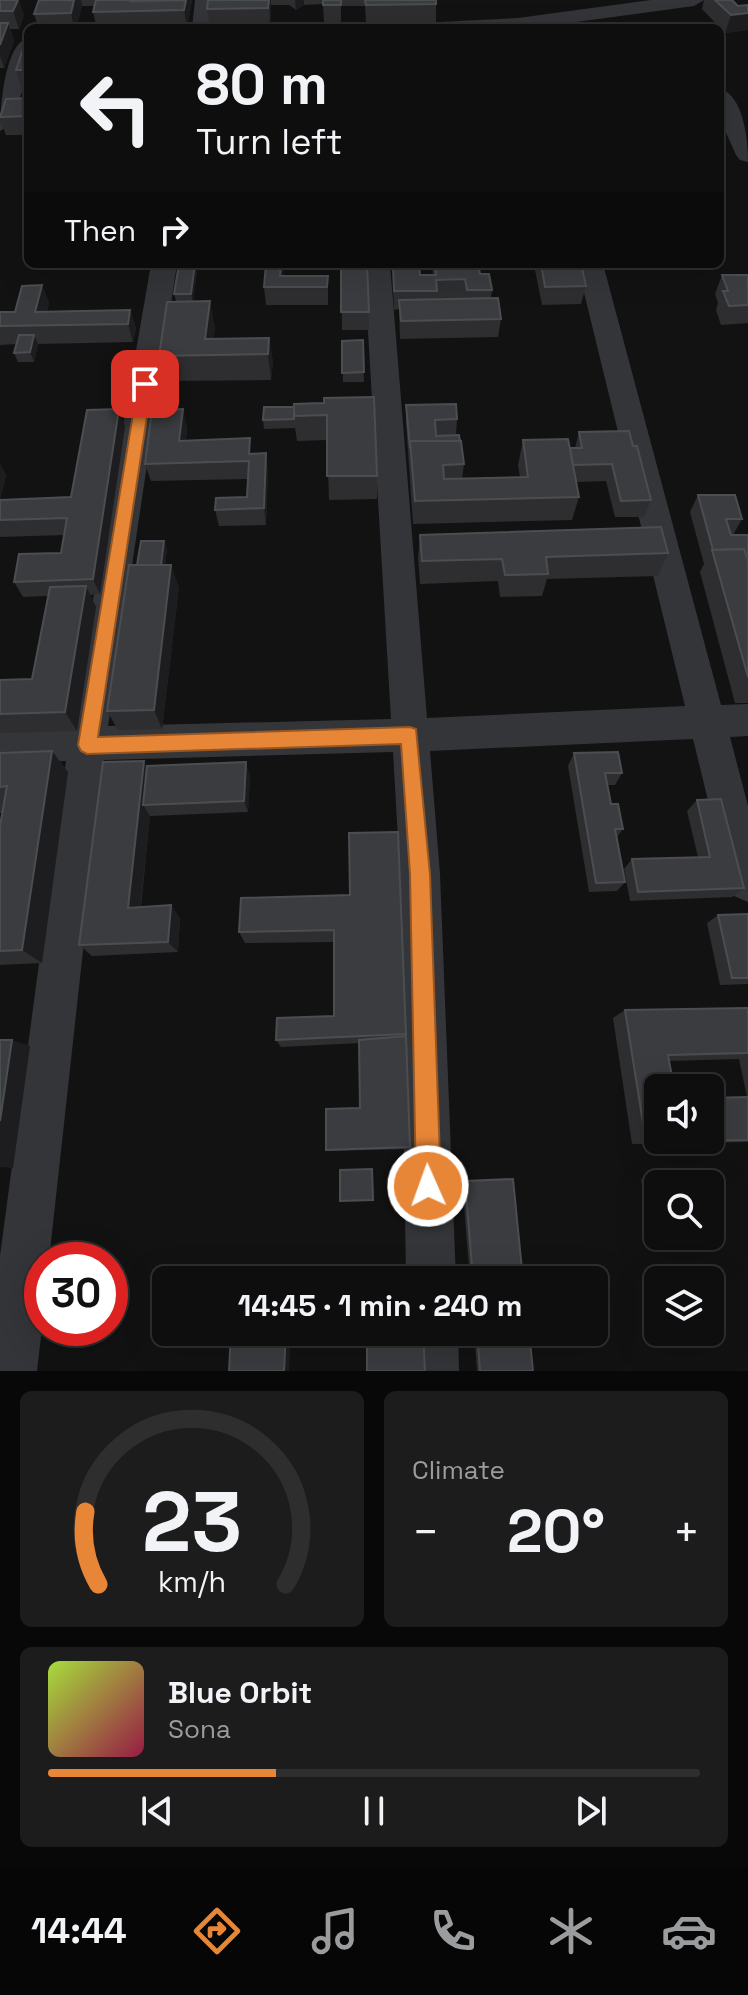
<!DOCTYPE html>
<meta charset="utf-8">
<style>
:root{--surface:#0e0e0e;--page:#1c1c1c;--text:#f1f3f6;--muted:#9b9c9e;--line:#2e2e2e;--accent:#e78637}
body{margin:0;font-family:"Space Grotesk",sans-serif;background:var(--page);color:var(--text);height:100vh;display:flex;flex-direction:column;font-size:30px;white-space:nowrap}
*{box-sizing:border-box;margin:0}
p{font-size:26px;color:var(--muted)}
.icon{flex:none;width:44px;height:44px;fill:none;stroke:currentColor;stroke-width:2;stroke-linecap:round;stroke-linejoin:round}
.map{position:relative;height:1371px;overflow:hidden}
.side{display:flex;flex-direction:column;gap:20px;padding:20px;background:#080808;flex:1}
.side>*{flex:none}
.hud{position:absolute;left:24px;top:24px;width:700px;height:244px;border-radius:12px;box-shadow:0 8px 32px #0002,0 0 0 2px var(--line);background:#0e0e0e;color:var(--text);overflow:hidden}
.buttons{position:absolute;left:644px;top:1074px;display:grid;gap:16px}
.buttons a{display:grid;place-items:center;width:80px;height:80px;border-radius:12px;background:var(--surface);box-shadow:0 8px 32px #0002,0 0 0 2px var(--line);font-size:40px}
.speed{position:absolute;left:24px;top:1242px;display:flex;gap:16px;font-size:40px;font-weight:700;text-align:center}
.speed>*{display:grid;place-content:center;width:104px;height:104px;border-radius:50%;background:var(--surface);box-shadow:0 8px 32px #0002,0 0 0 2px var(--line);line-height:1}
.speed .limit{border:12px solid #d22;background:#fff;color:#111}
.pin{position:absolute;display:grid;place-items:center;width:68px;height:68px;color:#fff;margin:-34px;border-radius:16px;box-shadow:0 4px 12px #0006}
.me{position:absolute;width:88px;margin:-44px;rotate:358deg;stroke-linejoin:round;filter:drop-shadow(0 0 6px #0008)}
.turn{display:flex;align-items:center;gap:28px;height:168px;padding:0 40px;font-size:36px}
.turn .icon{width:104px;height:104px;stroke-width:2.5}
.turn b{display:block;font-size:56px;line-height:68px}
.then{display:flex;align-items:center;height:76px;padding:0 40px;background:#0003;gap:16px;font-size:30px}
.big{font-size:60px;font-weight:800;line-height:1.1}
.side .widget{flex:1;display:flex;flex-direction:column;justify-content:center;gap:12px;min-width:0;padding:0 28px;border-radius:12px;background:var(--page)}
.side .dial{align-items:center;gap:0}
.dial svg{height:208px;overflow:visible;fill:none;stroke:var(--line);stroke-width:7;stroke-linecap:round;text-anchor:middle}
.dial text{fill:var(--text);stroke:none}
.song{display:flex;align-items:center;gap:24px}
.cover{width:96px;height:96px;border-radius:12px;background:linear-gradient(135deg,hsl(80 70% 55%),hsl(340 70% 35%))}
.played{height:8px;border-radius:4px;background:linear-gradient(90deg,var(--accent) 35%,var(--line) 35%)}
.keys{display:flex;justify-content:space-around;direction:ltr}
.heat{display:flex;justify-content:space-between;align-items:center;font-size:44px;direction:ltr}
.side .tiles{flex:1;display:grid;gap:20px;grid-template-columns:1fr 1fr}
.widget:last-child{grid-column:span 2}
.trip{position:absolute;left:152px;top:1266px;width:456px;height:80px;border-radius:12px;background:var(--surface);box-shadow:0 8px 32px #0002,0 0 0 2px var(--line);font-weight:800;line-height:80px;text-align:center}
.menu{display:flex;height:128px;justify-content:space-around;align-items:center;background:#060606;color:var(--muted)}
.menu .icon{width:56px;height:56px}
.menu .active{color:var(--accent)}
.menu b{font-size:36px;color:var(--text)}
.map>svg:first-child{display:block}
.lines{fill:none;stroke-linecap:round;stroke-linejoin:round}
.street{fill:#333538;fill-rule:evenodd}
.wall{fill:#2e2e31;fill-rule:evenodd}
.shaded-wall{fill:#1d1d1f}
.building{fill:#3b3c3f;stroke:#4b4e51;stroke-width:2}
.route{fill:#e78637;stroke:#965724;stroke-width:2}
</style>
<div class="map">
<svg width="748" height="1371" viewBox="0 0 748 1371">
<rect width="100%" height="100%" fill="#121213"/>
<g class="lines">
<g class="street">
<polygon points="195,0 215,0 212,28 192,28"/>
<polygon points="651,0 704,0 694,6 532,28 430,28 440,22 518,18"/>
<path d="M 28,38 L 28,74 L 11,124 L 0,131 C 0,110 4,44 28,38 Z"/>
<path d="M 720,89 C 744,95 748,142 748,162 L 740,160 L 736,155 L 720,119 Z"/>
<polygon points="151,264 177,264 108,726 391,719 364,264 390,264 427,718 685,706 577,264 603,264 721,705 748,704 748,736 730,737 748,806 748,902 734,896 728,882 693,739 430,751 440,874 456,1280 406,1280 400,874 393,752 104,760 49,1260 42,1260 42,1328 37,1371 0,1371 0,1256 66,761 0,763 0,729 71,727"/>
<polygon points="406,1332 458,1332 459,1371 407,1371"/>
</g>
</g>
<g class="wall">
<polygon points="0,0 24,15 19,29 10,29 14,41 4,68 0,68"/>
<path d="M 39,0 L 192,0 L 187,28 L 30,28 L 38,26 L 34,14 ZM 82,6 L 94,6 L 93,12 L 96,24 L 77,25 Z"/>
<polygon points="208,0 436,0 436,22 366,23 365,6 341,6 341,23 324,23 323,4 304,5 296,10 289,5 271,5 270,26 210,27 207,9"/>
<polygon points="704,0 732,0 738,6 748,5 748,30 725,33 702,9"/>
<polygon points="28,34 28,88 22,89 16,70"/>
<polygon points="28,98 28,135 6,135 0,119 0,114"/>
<polygon points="58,264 105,264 58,265"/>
<polygon points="198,264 193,301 215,327 213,339 269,338 273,363 271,380 165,381 159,356 176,301 174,294"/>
<polygon points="341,264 367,264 369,330 342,330"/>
<path d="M 392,264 L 419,264 L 420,275 L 433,275 L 432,264 L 478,264 L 480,274 L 492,290 L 491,298 L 501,319 L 498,337 L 400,339 L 399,309 L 394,310 ZM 437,298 L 463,298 L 437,299 Z"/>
<polygon points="536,264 581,264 586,286 581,304 542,305 535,270"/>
<polygon points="722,275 748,275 748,323 721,325 716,310 718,303 715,294"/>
<polygon points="283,276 328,276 328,305 266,305 264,287"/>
<polygon points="42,285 49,303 47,311 130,310 136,328 133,342 38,344 34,362 18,362 14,353 16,344 0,345 0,312 15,312"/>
<polygon points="363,340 364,382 343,382 342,341"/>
<polygon points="324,403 377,476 377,499 329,500 327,440 297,441 295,428 264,429 263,420 294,407"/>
<polygon points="406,405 457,419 456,435 464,464 462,479 520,477 518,465 523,440 575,448 579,432 633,446 651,500 644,517 615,517 606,481 576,482 579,497 572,520 413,524 406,423"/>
<polygon points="119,409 125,427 100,594 90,595 96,607 77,731 0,733 0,680 32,679 48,596 23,597 14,582 61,553 64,535 0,537 0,464 6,476 0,500 71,497"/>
<polygon points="187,427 186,440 252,453 268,470 266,525 219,526 215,510 247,497 248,479 151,481 145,464"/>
<polygon points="698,495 742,519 733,535 748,535 748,703 735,703 700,572 704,564 690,512"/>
<polygon points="420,535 668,553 658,576 547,579 542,596 500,597 498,581 420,584 418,558"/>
<polygon points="167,549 165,565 179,587 162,729 118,730 107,711 137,565"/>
<polygon points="52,751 68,772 42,963 0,965 0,826 2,813 0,813 0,753"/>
<polygon points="574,753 622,773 615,785 607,785 611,804 623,829 617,837 625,882 617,891 589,892 568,766"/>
<polygon points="147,766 250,775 248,812 150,816 141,907 180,918 178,952 92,956 79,945"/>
<polygon points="697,800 744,888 732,897 630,901 624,869 632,859 698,857 687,811"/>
<polygon points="350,895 406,1034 410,1147 409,1149 328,1151 326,1150 360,1108 359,1043 281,1047 276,1040 334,1016 334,942 245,943 239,932"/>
<polygon points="748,914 748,984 720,985 707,923 718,915"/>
<path d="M 748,1008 L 748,1142 L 632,1144 L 613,1018 L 625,1010 ZM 739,1059 L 747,1097 L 658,1140 L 669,1061 Z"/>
<polygon points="668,1178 655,1240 650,1239 641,1179"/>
<polygon points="513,1179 523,1280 470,1280 462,1181"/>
<polygon points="418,1268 420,1273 234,1275 242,1270"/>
<polygon points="474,1332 529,1332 533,1371 477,1371"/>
</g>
<g class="shaded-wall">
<polygon points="18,0 19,0 24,15 19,29 13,11"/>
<polygon points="74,0 81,0 82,6 76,28 74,28 71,13"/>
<polygon points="186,0 192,0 187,28 184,10"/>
<polygon points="269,0 271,0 271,5 270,26"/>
<polygon points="295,0 304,0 304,5 296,10"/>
<polygon points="748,13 748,30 725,33 731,15"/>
<polygon points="8,23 14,41 4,68 0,56 0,45"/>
<polygon points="195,264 198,264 193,303 191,294"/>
<polygon points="281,264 283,264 284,267 282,287 280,276"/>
<polygon points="42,285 49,303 43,326 35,312"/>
<polygon points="210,301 215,327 212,355 205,339"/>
<polygon points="130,310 136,328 133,342 128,324"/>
<polygon points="34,335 38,344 34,362 30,352"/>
<polygon points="269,338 273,363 271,380 268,354"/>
<polygon points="119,409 125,427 100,594 93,579"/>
<polygon points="183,409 187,427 184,458 179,441"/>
<polygon points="266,453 268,470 266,525 264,508"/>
<polygon points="0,464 6,476 0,501"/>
<polygon points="164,541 167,549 162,587 159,579"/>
<polygon points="171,565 179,587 162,729 154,710"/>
<polygon points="86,586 96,607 77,731 65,712"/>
<polygon points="52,751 68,772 42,963 22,950"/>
<polygon points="144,761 154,778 143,805 150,816 139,920 128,908"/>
<polygon points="246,762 250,775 248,812 244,801"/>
<polygon points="171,905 180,918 178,952 168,942"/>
<polygon points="12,1040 30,1046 13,1168 0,1167 0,1121"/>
<polygon points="286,1332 291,1332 289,1371 284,1371"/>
</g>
<g class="building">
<polygon points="0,0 18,0 13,11 0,11"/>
<polygon points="39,0 74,0 71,13 34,14"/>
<polygon points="96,0 132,0 130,1 186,0 184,10 93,12"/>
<polygon points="208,0 269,0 268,8 207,9"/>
<rect x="323" y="0" width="18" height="5"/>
<polygon points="365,0 436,0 436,4 366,5"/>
<polygon points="715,0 732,0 738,6 748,5 748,13 731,15"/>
<polygon points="0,23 8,23 0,45"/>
<polygon points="108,24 107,28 30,28 31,26"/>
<polygon points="28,34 28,70 16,70"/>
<polygon points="28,98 28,116 0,117 6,99"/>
<polygon points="179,264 195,264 191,294 174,294"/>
<polygon points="266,264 281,264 280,276 328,276 327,287 264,287"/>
<polygon points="341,264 367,264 369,312 341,312"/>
<polygon points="393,264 419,264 420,275 436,275 435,264 478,264 480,274 489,274 492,290 467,290 465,279 436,280 437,291 394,291"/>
<polygon points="541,264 581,264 586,286 545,287"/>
<polygon points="722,275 748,275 748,305 729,306 723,291 728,291"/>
<polygon points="42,285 35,312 130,310 128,324 0,326 0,312 15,312 22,286"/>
<polygon points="498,298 501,319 401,321 399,300"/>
<polygon points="210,301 205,339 269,338 268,354 159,356 167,302"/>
<polygon points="19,335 34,335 30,352 14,353"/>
<polygon points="363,340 364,372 342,373 342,341"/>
<polygon points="374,397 377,476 327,476 327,415 294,416 294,404 324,403 324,398"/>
<polygon points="456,404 457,419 435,420 436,436 459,435 460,441 410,441 410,448 406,405"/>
<polygon points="264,407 294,407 294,419 263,420"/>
<polygon points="119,409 93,579 14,582 19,554 61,553 67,518 0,520 0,500 71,497 87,410"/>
<polygon points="183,409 179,441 250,438 249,454 266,453 264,508 215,510 216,498 247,497 249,461 145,464 152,410"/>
<polygon points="629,431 633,446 637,446 651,500 621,501 612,464 573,465 570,448 582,448 579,432"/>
<polygon points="568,439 579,497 415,501 410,441 461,441 464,464 443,465 444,479 528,477 523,440"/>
<polygon points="698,495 735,495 742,519 726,519 731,535 748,535 748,555 746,555 744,549 713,550"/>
<polygon points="661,527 668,553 546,557 548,574 505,575 502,559 422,561 420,535"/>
<polygon points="141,541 164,541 161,565 137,565"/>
<polygon points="744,549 748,561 748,677 712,550"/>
<polygon points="129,565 171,565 154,710 107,711"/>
<polygon points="86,586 65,712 0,714 0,680 32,679 50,587"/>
<polygon points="52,751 22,950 0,951 0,826 7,786 0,787 0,753"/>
<polygon points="618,752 622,773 605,773 611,804 618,804 623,829 615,829 625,882 596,883 574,753"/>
<polygon points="144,761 128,908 171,905 168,942 79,945 103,762"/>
<polygon points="246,762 244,801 143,805 147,766"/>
<polygon points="721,799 744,888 638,892 632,859 710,857 697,800"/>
<polygon points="398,832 406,1034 276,1040 277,1018 334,1016 334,930 239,932 241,898 350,895 349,833"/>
<polygon points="748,914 748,978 732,978 718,915"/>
<polygon points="748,1008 748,1053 668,1055 674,1088 658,1088 658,1140 710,1140 710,1098 748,1097 748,1140 646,1142 625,1010"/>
<polygon points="406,1036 410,1147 326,1150 326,1109 360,1108 359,1040"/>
<polygon points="0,1040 12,1040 0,1121"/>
<polygon points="372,1169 373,1200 340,1201 340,1170"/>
<polygon points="668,1178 669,1184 658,1184 658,1236 677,1236 678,1240 655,1240 646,1179"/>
<polygon points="513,1179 523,1280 473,1280 465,1181"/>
<polygon points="420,1273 421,1280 234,1280 234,1275"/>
<polygon points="231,1332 286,1332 284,1371 229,1371"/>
<polygon points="296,1332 423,1332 425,1371 367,1371 367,1333"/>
<polygon points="477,1332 529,1332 533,1371 480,1371"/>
</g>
<polygon class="route" points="145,379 152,384 98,737 410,727 416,729 430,874 441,1186 437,1195 428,1198 420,1195 416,1186 410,874 401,744 87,754 81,751 78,745 138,384"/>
</svg>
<div class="buttons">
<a><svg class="icon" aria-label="sound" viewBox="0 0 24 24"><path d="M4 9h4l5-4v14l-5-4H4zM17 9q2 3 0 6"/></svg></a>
<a><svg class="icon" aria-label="search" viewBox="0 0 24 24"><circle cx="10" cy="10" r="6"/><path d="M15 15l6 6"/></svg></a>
<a><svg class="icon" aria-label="layers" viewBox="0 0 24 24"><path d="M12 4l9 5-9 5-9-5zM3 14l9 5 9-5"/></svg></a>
</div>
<div class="speed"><div class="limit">30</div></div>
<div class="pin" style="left:145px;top:384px;background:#d93025"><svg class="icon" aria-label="arrive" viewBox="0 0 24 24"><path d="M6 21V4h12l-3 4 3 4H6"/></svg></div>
<svg class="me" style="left:428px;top:1186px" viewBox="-20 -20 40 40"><circle r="17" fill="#e78637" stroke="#fff" stroke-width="3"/><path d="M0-11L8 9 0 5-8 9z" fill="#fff"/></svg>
<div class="trip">14:45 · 1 min · 240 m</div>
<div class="hud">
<div class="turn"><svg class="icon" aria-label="left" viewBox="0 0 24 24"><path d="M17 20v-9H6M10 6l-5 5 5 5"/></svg><div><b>80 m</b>Turn left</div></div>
<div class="then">Then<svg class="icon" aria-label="right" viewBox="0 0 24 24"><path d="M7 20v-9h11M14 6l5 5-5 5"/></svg></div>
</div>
</div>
<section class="side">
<div class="tiles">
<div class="widget dial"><svg viewBox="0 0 100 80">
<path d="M14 69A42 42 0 1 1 86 69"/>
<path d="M14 69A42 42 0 0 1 9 41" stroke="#e78637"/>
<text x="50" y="56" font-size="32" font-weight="700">23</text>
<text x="50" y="72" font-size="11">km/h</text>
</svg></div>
<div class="widget"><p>Climate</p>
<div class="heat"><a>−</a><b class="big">20°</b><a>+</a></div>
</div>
<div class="widget">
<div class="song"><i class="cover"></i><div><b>Blue Orbit</b><p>Sona</p></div></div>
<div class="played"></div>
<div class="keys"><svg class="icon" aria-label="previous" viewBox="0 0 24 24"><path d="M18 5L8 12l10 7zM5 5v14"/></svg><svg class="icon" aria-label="pause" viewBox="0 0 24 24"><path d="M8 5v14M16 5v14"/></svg><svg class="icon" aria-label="next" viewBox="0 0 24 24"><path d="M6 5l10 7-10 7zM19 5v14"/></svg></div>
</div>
</div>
</section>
<nav class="menu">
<b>14:44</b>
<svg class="icon active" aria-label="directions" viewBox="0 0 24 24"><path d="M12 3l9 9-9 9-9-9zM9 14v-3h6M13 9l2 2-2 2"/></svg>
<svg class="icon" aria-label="music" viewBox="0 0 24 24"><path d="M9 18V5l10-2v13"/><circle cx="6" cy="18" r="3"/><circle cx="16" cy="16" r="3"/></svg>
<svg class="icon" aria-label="phone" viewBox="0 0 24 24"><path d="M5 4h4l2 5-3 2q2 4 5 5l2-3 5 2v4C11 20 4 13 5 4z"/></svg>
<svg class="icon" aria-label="climate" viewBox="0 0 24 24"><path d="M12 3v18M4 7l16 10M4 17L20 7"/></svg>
<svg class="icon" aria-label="car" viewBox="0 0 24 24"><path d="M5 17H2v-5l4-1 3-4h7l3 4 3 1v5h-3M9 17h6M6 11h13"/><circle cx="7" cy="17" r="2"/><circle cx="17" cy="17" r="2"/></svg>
</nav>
